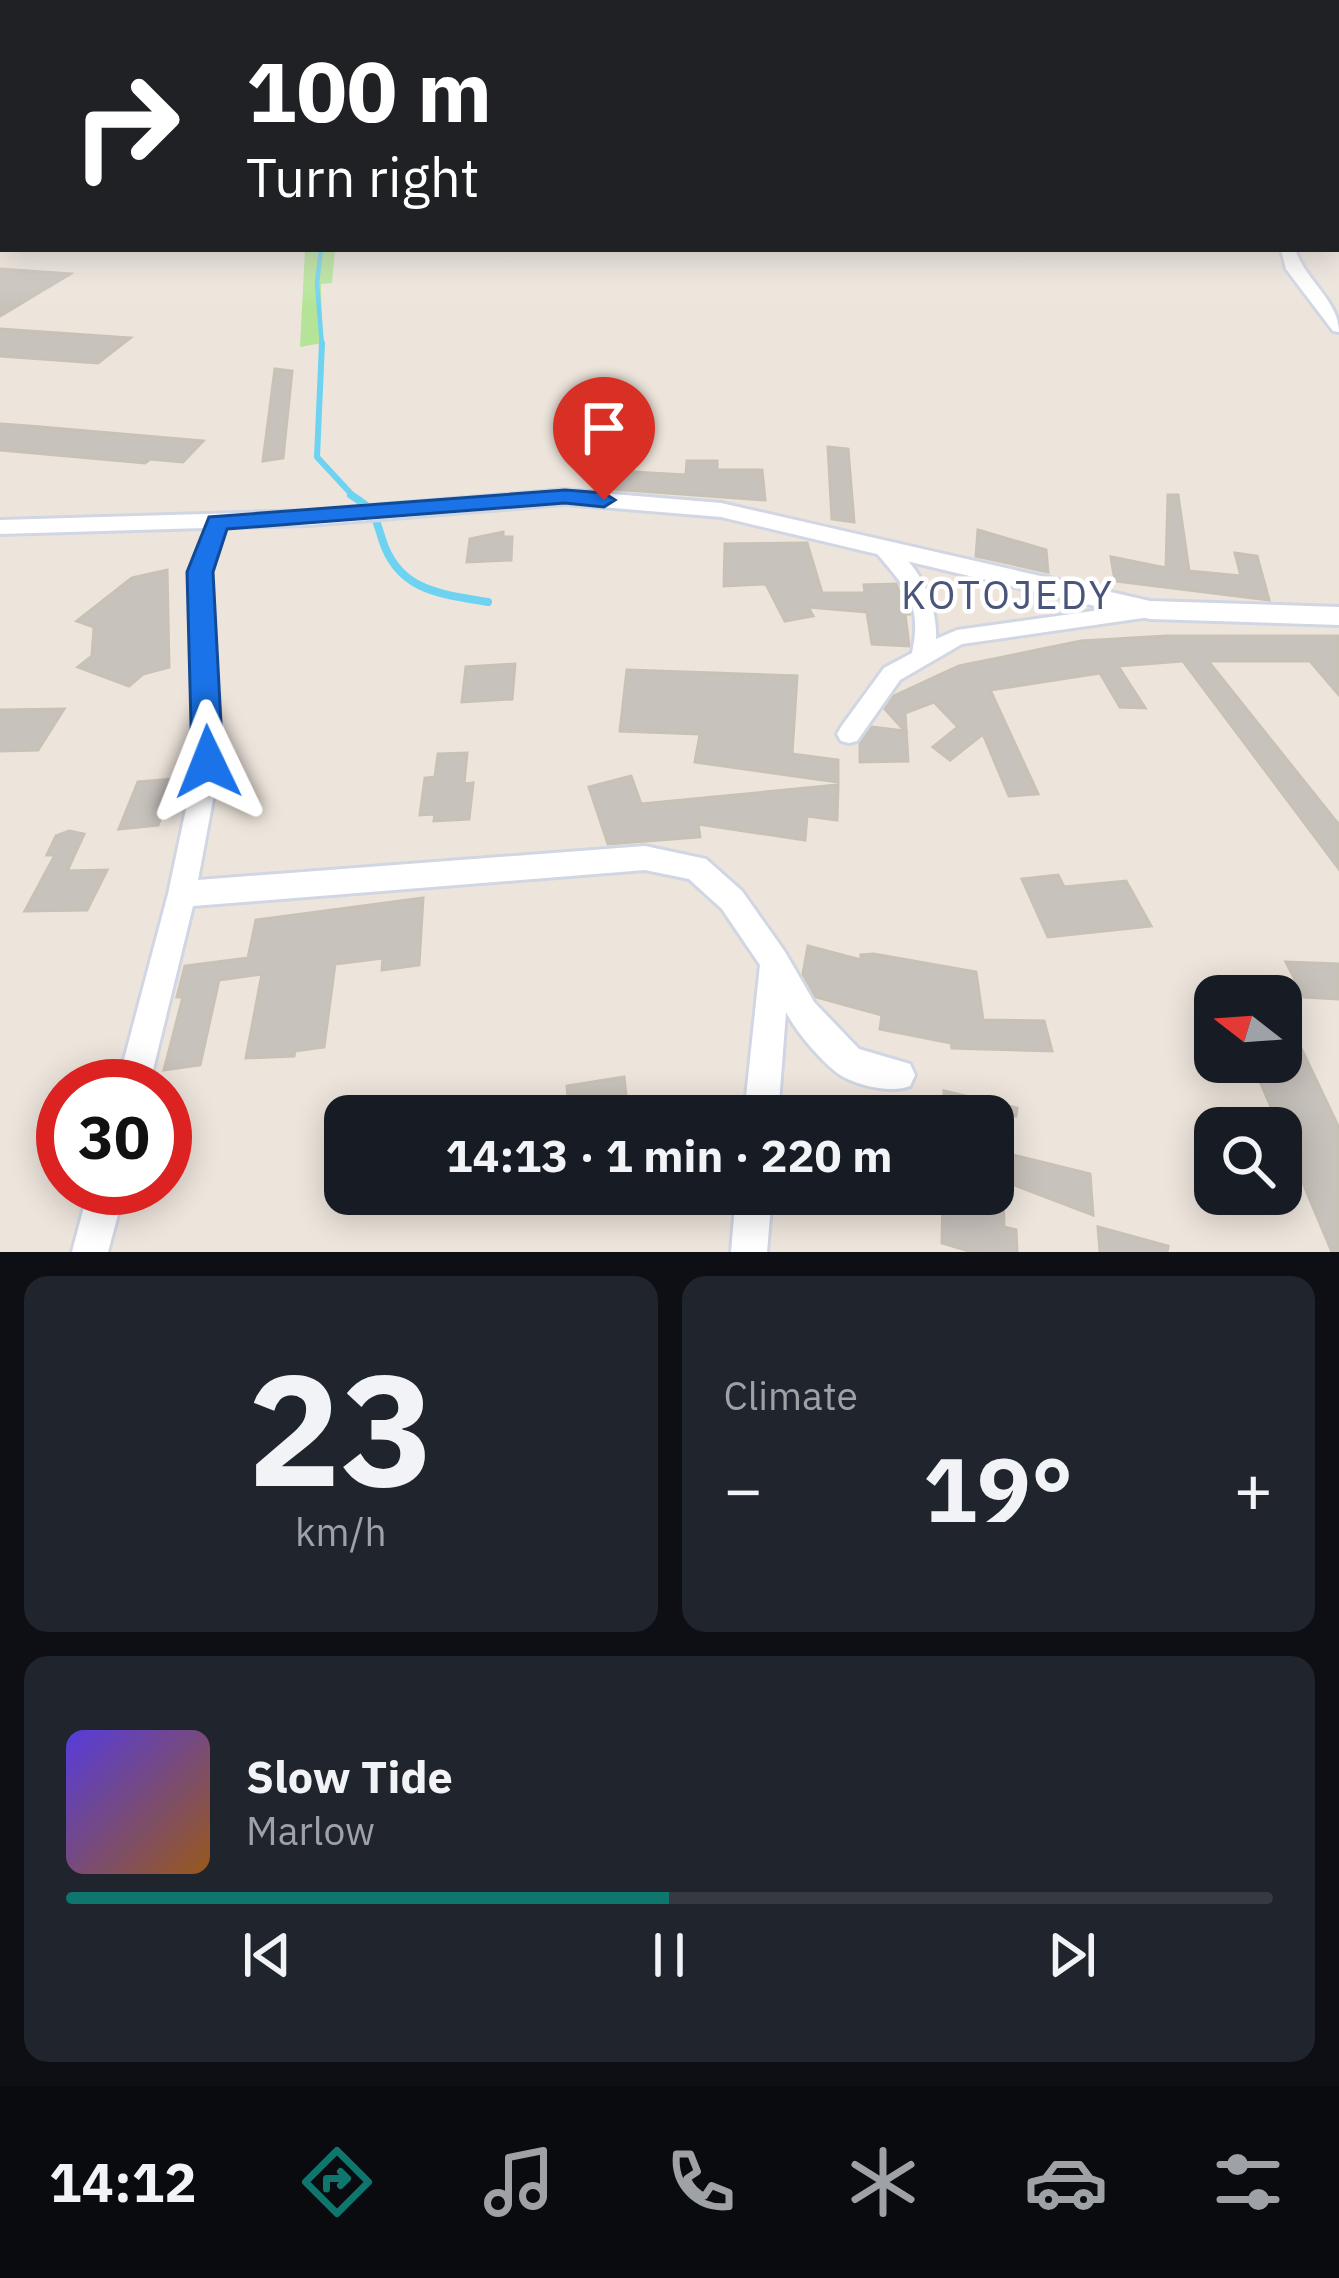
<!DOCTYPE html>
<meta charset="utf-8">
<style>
:root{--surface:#171b24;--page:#20242c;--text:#f1f3f6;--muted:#9ea1a6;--line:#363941;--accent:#0f766e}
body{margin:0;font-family:"IBM Plex Sans",sans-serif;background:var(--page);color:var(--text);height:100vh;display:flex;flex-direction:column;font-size:45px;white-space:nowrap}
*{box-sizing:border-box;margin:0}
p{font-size:39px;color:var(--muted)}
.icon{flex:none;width:66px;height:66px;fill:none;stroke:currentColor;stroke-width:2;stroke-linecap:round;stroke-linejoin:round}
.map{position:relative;height:1252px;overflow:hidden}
.panel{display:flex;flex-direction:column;gap:24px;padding:24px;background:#0d0f14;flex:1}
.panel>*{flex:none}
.banner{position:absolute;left:0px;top:0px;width:1341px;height:252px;box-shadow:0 6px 30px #0003;background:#202124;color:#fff;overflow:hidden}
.needle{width:78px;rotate:287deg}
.controls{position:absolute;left:1194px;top:975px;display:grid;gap:24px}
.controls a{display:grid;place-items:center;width:108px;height:108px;border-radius:24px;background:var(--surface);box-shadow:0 6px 30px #0003;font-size:60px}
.speed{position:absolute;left:36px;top:1059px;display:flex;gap:24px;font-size:60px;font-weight:700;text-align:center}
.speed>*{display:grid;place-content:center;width:156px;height:156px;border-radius:50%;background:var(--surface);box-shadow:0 6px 30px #0003;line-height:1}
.speed .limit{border:18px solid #d22;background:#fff;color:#111}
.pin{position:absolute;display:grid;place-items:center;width:102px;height:102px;color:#fff;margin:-123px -51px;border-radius:50% 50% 50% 0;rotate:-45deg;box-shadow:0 0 12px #0007}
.pin .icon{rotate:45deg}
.me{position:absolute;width:132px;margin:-66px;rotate:358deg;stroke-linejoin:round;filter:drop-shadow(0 0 9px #0008)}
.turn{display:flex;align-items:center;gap:42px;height:252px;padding:0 48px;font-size:54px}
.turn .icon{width:156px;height:156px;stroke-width:2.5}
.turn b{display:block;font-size:84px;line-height:102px}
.big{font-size:90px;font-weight:800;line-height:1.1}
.panel .widget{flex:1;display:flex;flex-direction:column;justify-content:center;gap:18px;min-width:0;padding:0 42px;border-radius:24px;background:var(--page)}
.panel .dial{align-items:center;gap:0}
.dial b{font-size:156px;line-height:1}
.song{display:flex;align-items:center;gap:36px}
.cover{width:144px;height:144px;border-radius:18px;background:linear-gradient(135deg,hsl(250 70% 55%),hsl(30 70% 35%))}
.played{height:12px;border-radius:6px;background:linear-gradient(90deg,var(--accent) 50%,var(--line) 50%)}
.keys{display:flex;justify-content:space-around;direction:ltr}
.heat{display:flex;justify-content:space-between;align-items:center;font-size:66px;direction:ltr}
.panel .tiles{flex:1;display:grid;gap:24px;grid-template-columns:1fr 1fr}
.widget:last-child{grid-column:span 2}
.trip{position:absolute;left:324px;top:1095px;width:690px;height:120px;border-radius:24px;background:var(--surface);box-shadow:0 6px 30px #0003;font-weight:800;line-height:120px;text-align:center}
.tabs{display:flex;height:192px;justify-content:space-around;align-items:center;background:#090b0e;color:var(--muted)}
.tabs .icon{width:84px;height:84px}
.tabs .selected{color:var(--accent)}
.tabs b{font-size:54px;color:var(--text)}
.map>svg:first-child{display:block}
.green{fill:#b5e498}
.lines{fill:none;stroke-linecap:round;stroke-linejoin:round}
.stream-far2{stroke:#6dd3f0;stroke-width:4.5}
.stream-far1{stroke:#6dd3f0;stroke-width:6}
.stream{stroke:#6dd3f0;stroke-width:8}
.building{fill:#c8c2bc;stroke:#c8c1b6;stroke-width:3}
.street-casing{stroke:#d1d6e3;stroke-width:6}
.secondary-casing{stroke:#d1d6e3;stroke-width:6}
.street{fill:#fff;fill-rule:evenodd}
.secondary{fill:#fff;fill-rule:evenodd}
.route{fill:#1a73e8;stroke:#114b97;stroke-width:3}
.labels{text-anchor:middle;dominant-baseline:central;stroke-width:9;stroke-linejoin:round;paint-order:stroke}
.quarter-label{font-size:39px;letter-spacing:3px;fill:#4a557c;stroke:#fff}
</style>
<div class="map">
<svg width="1339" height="1252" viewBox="0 0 1339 1252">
<rect width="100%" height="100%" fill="#ede5dc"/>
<polygon class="green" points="305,249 335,249 332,283 321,284 322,343 300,347"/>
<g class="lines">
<polyline class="stream-far2" points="321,249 317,283 322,346"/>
<polyline class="stream-far1" points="322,343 317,457 355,498"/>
<path class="stream" d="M 351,495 C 376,511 373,511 382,539 C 398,591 440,594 488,602"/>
</g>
<g class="building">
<polygon points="0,269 70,274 0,316"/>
<polygon points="0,329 130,338 98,363 0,356"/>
<polygon points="275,369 292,371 283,458 263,461"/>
<polygon points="0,424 29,426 203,441 183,462 150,459 145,463 0,450"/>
<polygon points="828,447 848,449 854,522 832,519"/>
<polygon points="687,461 717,461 717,470 762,470 765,500 599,488 600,470 686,475"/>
<polygon points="1168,495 1178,495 1189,571 1241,576 1235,553 1257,556 1269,600 1115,581 1111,557 1166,568"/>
<polygon points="978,530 1046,550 1048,572 976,556"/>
<polygon points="503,532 503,537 512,537 511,560 467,562 470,539"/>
<polygon points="807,543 822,593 865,593 864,585 896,584 909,614 905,614 909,646 872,644 867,612 808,607 813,616 785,621 766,584 724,586 725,544"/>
<polygon points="167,570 169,667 143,674 129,686 78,667 92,656 94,627 77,621 132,578"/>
<polygon points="1166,636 1339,636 1339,695 1310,661 1208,661 1339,825 1339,869 1183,661 1118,666 1145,708 1120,707 1100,673 990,690 1038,794 1009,796 983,734 950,760 933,747 958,727 934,702 905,713 908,761 860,762 860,744 872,727 905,731 885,709 894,696 959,666 1081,641"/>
<polygon points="515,664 512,699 462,702 466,667"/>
<polygon points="627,670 797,676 792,754 838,760 838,782 695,762 700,734 620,731"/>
<polygon points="64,709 38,750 0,751 0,710"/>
<polygon points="467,753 464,784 473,783 469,819 434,821 435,814 420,815 425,778 435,777 438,754"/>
<polygon points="631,776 641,804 838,785 837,820 807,816 805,840 698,824 700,837 608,844 589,787"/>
<polygon points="175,779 158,825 119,829 138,782"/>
<polygon points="69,831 84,834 67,871 107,870 87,910 25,911 55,855 47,855 56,836"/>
<polygon points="1058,875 1064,887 1126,881 1151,926 1048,937 1022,879"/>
<polygon points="423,898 419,965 382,970 383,958 335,964 324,1047 295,1051 294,1056 246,1058 262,974 219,980 200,1065 164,1070 183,997 177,997 185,966 248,958 256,920"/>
<polygon points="808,946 861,960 861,955 874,954 976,972 983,1020 1044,1021 1052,1051 952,1048 951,1043 880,1029 882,1015 816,997 803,974"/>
<polygon points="1286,962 1339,964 1339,999 1304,997"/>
<polygon points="1281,1006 1339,1128 1339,1252 1332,1252 1252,1062 1281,1062"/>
<polygon points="624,1077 628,1116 570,1116 567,1086"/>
<polygon points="944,1091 1017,1108 1016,1116 944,1116"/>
<polygon points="993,1150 1090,1174 1093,1215 993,1177"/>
<polygon points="943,1194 1003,1194 1004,1227 1016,1230 1017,1252 972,1252 942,1243"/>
<polygon points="1098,1227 1168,1246 1167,1252 1100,1252"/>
</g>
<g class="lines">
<defs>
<g id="street">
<path d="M 218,517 L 227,523 L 210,571 L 220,762 L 198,880 L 645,846 L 706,859 L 742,891 L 785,952 L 814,1002 L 859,1049 L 910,1064 L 915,1075 L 910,1086 C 892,1094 852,1085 836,1072 C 818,1057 797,1033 786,1012 L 778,1116 L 744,1116 L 760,965 L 722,909 L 689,879 L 645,870 L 193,906 L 149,1086 L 117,1086 L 168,894 L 196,762 L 190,571 L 209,523 Z"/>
<path d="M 879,539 C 915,555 938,600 936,639 L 957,630 L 1150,603 L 1160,610 L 1150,617 L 962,644 L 900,680 L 857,741 L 849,743 L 841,741 L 837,734 L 841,727 L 884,668 L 912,653 C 924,598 901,584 870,545 Z"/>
<polygon points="89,1188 125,1188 108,1252 72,1252"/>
<polygon points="736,1194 772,1194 767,1252 731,1252"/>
</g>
<g id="secondary">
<path d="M 1281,249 L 1295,249 C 1305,280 1339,301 1339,332 L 1333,331 L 1286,269 Z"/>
<polygon points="565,490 721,503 1150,601 1339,607 1339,625 1150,619 721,517 565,504 308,525 0,534 0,520 308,511"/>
</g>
</defs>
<use href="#street" class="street-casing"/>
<use href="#secondary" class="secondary-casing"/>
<use href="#street" class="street"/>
<use href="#secondary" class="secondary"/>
</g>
<linearGradient id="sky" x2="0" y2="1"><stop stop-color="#77c0eb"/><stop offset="0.43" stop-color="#f7f3ef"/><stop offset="1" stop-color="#f7f3ef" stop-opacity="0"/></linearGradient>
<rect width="1339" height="307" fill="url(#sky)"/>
<polygon class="route" points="565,490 604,493 615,500 604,507 565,503 227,529 213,572 223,762 219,771 208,775 196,771 192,762 187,572 209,517"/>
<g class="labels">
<g class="quarter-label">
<text x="1008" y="594">KOTOJEDY</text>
</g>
</g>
</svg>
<div class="controls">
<a><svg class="needle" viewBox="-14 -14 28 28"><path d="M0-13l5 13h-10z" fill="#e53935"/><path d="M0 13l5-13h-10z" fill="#9ea1a6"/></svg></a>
<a><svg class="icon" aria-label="search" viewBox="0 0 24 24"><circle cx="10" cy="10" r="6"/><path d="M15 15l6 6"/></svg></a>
</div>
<div class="speed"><div class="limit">30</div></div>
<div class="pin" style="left:604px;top:500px;background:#d93025"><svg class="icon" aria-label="arrive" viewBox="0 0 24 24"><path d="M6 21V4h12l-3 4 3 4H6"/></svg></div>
<svg class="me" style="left:208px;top:762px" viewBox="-20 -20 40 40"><path d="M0-17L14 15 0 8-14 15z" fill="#1a73e8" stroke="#fff" stroke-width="4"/></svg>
<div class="trip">14:13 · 1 min · 220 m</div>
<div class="banner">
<div class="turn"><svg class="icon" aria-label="right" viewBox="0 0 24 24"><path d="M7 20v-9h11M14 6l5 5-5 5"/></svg><div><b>100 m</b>Turn right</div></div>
</div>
</div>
<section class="panel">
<div class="tiles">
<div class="widget dial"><b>23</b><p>km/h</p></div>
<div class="widget"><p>Climate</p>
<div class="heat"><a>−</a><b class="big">19°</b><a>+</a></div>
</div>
<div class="widget">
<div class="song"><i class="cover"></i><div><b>Slow Tide</b><p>Marlow</p></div></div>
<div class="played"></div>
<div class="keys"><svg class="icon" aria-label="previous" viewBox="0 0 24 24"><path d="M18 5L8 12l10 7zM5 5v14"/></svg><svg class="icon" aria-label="pause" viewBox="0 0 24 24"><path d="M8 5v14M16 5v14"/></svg><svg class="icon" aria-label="next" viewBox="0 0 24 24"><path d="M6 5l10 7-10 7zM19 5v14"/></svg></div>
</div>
</div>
</section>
<nav class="tabs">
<b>14:12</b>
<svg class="icon selected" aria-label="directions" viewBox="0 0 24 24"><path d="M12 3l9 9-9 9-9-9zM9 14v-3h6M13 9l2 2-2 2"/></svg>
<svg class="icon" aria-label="music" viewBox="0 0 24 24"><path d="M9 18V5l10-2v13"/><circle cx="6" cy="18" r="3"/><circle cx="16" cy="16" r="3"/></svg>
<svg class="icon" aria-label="phone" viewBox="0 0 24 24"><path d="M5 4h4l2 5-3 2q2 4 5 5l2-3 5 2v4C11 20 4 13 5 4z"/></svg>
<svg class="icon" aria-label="climate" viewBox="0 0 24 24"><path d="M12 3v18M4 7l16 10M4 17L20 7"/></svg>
<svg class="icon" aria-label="car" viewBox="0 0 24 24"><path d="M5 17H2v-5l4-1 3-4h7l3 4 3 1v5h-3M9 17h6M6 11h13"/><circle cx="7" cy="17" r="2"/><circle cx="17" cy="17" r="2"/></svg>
<svg class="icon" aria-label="filters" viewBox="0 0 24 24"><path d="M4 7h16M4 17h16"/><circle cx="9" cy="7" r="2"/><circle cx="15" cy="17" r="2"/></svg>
</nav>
